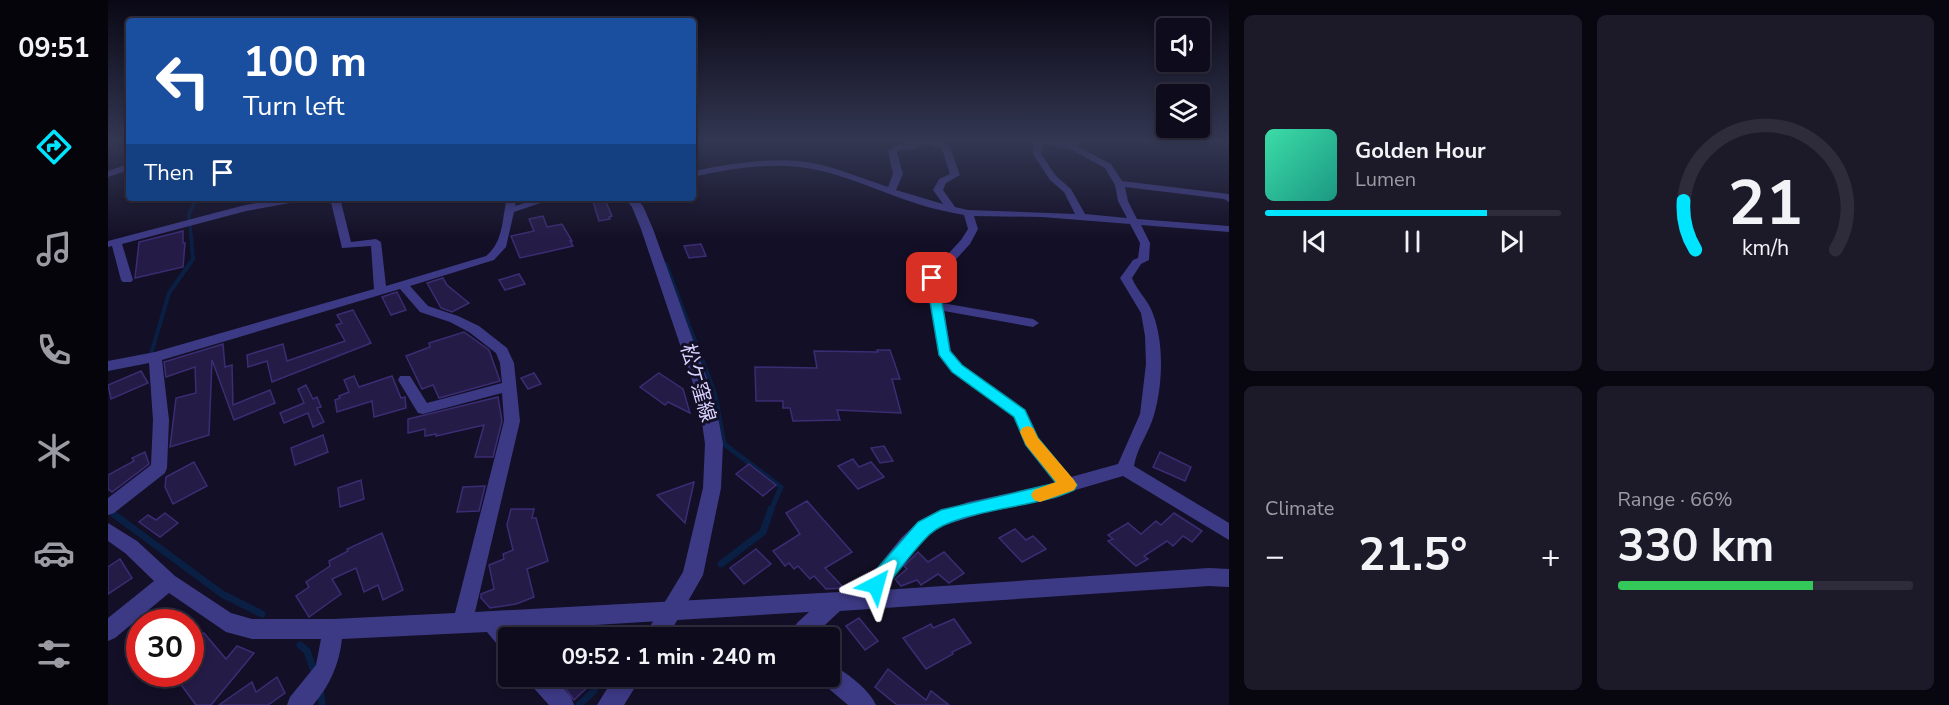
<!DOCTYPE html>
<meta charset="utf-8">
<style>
:root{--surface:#0e0b1c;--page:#1c1929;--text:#f1f3f6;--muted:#9b9ba3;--line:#2e2b3b;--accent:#00e5ff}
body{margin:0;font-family:"Nunito Sans","Noto Sans JP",sans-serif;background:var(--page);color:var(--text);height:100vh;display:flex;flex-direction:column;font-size:22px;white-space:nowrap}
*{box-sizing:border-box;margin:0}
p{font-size:20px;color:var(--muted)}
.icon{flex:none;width:33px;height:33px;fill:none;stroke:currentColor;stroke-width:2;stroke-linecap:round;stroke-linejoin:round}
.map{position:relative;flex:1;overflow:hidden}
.sheet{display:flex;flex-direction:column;gap:15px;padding:15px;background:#08060f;width:720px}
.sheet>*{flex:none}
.banner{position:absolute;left:18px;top:18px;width:570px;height:183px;border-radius:6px;box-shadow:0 3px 9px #0003,0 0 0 2px var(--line);background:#1a4fa0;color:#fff;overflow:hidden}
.fabs{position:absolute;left:1048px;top:18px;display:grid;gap:12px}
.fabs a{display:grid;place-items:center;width:54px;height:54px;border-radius:6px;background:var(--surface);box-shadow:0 3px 9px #0003,0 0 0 2px var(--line);font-size:30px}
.speed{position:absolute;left:18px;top:609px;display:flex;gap:12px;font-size:30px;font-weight:700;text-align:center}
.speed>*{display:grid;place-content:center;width:78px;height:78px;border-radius:50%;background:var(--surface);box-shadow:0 3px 9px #0003,0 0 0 2px var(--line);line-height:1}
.speed .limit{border:9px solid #d22;background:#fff;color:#111}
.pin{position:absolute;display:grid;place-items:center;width:51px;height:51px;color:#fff;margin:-26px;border-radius:12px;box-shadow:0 3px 9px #0006}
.me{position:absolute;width:66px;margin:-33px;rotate:39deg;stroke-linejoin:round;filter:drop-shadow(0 0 4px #0008)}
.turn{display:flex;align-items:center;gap:21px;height:126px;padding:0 18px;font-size:27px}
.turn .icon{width:78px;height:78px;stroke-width:2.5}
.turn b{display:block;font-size:42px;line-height:51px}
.then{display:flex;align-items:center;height:57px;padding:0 18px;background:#0003;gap:12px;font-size:22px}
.big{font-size:45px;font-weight:700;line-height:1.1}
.sheet .card{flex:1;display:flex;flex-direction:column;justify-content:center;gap:9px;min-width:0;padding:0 21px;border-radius:9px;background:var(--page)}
.sheet .dial{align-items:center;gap:0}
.dial svg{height:156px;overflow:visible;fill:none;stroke:var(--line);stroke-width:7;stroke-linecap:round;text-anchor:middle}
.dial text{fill:var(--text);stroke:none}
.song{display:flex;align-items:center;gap:18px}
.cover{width:72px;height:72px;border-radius:9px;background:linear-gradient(135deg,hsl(160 70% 55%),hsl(170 70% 35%))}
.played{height:6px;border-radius:3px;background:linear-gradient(90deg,var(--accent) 75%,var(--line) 75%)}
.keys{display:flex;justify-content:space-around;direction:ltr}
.heat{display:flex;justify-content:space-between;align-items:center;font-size:33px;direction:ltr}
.charge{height:9px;border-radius:4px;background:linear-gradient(90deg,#34c759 66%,var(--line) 0)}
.sheet .tiles{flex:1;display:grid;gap:15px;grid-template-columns:repeat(2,1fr)}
.trip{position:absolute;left:390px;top:627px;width:342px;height:60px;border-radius:6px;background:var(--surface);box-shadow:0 3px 9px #0003,0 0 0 2px var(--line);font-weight:700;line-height:60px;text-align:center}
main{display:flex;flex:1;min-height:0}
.tabs{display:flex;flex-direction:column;width:108px;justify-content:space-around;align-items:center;background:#06040b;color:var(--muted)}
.tabs .icon{width:42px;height:42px}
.tabs .active{color:var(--accent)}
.tabs b{font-size:27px;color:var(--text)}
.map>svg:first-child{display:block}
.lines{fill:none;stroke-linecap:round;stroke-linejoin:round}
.stream-far3{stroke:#0a1f44;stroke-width:3}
.stream-far2{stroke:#0a1f44;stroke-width:4}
.stream-far1{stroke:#0a1f44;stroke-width:5}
.stream{stroke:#0a1f44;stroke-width:7}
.building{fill:#241b47;stroke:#3b2d73;stroke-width:1.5}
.minor{fill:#3d3a85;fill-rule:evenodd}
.tertiary{fill:#3d3a85;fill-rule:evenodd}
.route{fill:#00e5ff;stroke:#0095a6;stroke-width:1.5}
.slow{fill:#f59e0b}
.labels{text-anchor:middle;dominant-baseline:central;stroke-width:6;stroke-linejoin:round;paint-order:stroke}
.street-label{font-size:20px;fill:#d9d4ff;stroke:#130f26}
</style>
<main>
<nav class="tabs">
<b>09:51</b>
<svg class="icon active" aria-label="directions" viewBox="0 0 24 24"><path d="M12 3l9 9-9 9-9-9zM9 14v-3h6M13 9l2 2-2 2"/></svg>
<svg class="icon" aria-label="music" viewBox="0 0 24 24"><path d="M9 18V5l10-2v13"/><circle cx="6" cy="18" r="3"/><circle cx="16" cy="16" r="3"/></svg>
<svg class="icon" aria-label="phone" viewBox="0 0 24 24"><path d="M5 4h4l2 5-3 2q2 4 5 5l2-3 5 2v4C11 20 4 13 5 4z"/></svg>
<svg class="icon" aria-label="climate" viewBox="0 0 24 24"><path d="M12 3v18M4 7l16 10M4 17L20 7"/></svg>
<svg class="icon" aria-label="car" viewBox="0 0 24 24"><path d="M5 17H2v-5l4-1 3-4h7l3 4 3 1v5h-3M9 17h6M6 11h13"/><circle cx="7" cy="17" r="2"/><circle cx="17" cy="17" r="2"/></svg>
<svg class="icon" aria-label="filters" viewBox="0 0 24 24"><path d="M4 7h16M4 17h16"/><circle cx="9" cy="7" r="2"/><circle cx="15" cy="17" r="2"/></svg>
</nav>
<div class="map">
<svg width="1121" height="705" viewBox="0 0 1121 705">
<rect width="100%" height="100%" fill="#130f26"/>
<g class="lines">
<polyline class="stream-far3" points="83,236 81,214 89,198"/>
<g class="stream-far2">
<polyline points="558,264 593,357"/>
<polyline points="43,354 61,293 85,259 83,235"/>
</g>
<polyline class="stream-far1" points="592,355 607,395 616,444 673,487 663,510"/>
<g class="stream">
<polyline points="0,510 114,594 154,614"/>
<polyline points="613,564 655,532 663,509"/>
<polyline points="192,645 199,651 207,674"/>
<polyline points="212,687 214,705"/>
<polyline points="471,705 486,691 490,676"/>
</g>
</g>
<g class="building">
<polygon points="484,198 497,200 504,216 501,217 502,219 491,221"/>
<polygon points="435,216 439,227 454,224 464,241 462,241 465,246 412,258 403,236 426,231 421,219"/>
<polygon points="75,231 75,243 77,243 75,267 27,278 31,242"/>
<polygon points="593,244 598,256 581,258 576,246"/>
<polygon points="411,274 417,284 397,290 391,280"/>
<polygon points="335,278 339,285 361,303 344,312 333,308 319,283"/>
<polygon points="289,292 298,310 283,315 274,297"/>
<polygon points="245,310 263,343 164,382 159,361 140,367 139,355 175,344 179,361 237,341 228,325 234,323 229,315"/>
<polygon points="356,332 381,350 392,381 331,398 325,385 314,389 298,356 322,347 321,343"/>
<polygon points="115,344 117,367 124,365 125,405 162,390 167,403 126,420 104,360 101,435 62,447 68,398 88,393 87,367 58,377 56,362"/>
<polygon points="769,350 782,350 792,379 784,379 793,413 729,410 732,420 685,421 682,408 675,408 675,401 648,401 647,367 709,368 706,351 770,352"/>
<polygon points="33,371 40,383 3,399 0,385"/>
<polygon points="426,373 433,384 420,389 413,378"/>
<polygon points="551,373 575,389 582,413 560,402 557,405 532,387"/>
<polygon points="246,376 251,387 284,376 293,398 297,397 298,408 266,417 264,401 229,412 227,400 232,398 231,396 241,392 236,380"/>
<polygon points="198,385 205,399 209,397 213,407 209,408 216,422 205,427 200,413 176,423 172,413 196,403 190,389"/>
<polygon points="390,397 394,421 385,457 367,457 376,425 328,436 328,434 317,436 317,429 300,433 300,419"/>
<polygon points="215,435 220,452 187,465 183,448"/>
<polygon points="776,446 785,461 772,463 763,448"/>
<polygon points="37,452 41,464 4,492 0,489 0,475 26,461 24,458"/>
<polygon points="1052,452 1083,467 1077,481 1045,467"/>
<polygon points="745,459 751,467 763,462 776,477 750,489 730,466"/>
<polygon points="86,462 99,486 65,504 57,487 58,477"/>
<polygon points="641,464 668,485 655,496 628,474"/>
<polygon points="253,480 256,499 232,507 230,488"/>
<polygon points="586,482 577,523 549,495"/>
<polygon points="377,486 371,511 349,512 355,487"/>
<polygon points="699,501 744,552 717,568 736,588 718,589 706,576 702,579 690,566 686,569 681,563 677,566 665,551 692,534 678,513"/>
<polygon points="403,509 426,509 424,518 428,518 440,561 419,569 426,597 408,604 382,608 373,598 373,594 386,589 381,565 396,559 395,554 405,550 399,525"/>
<polygon points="57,513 70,523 52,537 31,522 40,515 48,520"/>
<polygon points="1066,513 1094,531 1084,542 1075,536 1065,546 1059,541 1036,556 1040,559 1028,566 1000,541 1005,539 1000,535 1020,523 1033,534 1048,521 1053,525"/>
<polygon points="907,529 918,540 925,536 938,549 914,562 891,538"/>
<polygon points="274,533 295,590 275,600 270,585 256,592 248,568 224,579 233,594 201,617 188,596 201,587 198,582 222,566 221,561 240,551 239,549"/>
<polygon points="648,549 663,564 636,584 622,568"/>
<polygon points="810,552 820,562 836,552 856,573 841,583 830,574 813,585 809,580 793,586 787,579 799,569 796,566"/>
<polygon points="12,559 24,578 0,594 0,567"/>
<polygon points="751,618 770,641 757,650 738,626"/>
<polygon points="846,619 863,643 844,652 845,654 818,669 795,638 823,624 825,628"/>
<polygon points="96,633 118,659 129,646 146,653 103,705 88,705 65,674 82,674 82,644"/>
<polygon points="780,669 818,700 823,691 841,705 789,705 767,687"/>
<polygon points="448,676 483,676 482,685 466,700"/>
<polygon points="169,677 177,693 160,705 111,705 144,682 148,692"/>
</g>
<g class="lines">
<g class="minor">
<path d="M 809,140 L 826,140 L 841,145 L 852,175 L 838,183 L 835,190 L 847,207 L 860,210 L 967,214 L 956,192 L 942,180 L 925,154 L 927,143 L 922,140 L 961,143 L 960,140 L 968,140 L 970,147 L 1003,164 L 1014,181 L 1121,194 L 1121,202 L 1116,199 L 1017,187 L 1020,201 L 1029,219 L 1121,226 L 1121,232 L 1033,225 L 1042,243 L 1041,260 L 1033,264 L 1024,278 C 1029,291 1041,301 1045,314 C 1056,343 1055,384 1046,415 C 1041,433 1029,447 1026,466 L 1121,523 L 1121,540 L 1015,476 L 964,491 L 948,498 L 879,512 L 834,526 L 822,534 L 806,550 L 775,590 L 1101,568 L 1121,569 L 1121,587 L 1101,586 L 732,611 L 703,638 L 683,638 C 682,626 693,620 701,612 L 404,630 L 408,638 L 400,638 L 400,652 L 393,649 L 379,632 L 234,639 C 231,665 222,685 205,705 L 179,705 L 182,697 L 208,665 L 213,639 L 144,639 L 118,632 L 61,593 L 7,638 L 0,641 L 0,618 L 46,581 L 17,553 L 0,541 L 0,523 L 29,541 L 67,576 L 123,613 L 144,619 L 225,619 L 347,613 L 396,421 L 394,393 L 315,414 L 310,413 L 290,380 L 292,376 L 302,376 L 319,403 L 394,383 L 392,363 L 388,353 L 361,332 L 342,322 L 312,312 L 292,289 L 54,360 L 61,420 L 59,468 L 57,473 L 6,513 L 0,515 L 0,498 L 43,465 L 45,420 L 41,363 L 0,371 L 0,361 L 47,352 L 266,289 L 263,246 L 234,248 L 222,198 L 232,198 L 243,242 L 268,239 L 273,242 L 278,286 L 378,256 C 396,242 394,217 399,198 L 409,198 L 407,206 L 432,198 L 447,198 L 406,212 L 398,247 L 386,260 L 302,286 L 320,306 L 350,316 L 371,326 L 399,348 L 406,363 L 412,421 L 367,612 L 750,591 L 793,538 L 810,522 L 821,516 L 860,502 L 948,483 L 917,445 L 906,417 L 844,371 L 831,355 L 818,278 L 853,240 L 860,229 L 856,215 C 841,212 825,209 810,204 C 778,194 747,179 714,171 C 672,160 626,168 585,177 L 585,171 C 628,163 675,154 718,166 C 739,172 759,180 780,187 L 785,174 L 780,151 C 789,142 799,146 809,140 ZM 817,143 L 834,149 L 842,174 L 831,179 L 825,190 L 835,204 L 788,190 L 795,174 L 789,152 L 792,150 L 807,149 ZM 935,144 L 962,149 L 997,168 L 1007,185 L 1010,201 L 1019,218 L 977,214 L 963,189 L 948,176 L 933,154 ZM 866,216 L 934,217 L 1022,224 L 1032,243 L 1030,258 L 1025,260 L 1012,278 L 1033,313 L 1037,336 L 1038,364 L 1032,414 L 1010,464 L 963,477 L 929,438 L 917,410 L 854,365 L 843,351 L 836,311 L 925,327 L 931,323 L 925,319 L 834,303 L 830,279 L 862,244 L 870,229 Z"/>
<polygon points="21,164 21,170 0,177 0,171"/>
<polygon points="176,198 198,198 193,201 138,211 14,244 25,280 23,282 15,282 13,280 4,246 0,247 0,241 137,205"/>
<path d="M 722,664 C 737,671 762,690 768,705 L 740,705 L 714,683 L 712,676 L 722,676 Z"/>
<polygon points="420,676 445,676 463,697 466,705 441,705 422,684"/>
</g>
<g class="tertiary">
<polygon points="517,198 528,198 535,206 545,229 607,401 615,444 613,488 595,575 559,638 535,638 575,572 595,488 597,444 591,401 533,229 524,207"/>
<polygon points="507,676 534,676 516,705 489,705"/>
</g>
</g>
<linearGradient id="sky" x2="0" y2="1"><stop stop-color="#0a0815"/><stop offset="0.59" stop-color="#333752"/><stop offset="1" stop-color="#333752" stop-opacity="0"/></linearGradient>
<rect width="1121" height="239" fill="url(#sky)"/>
<path class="route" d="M 824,274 L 830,278 L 842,351 L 854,365 L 917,410 L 930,438 L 969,485 L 966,490 C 929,508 848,510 822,534 C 804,551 790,573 774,591 L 768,594 L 761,591 L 758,585 L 761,578 L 810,522 L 833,510 L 948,483 L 918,445 L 906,417 L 844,372 L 831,355 L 818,278 Z"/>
<polygon class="slow" points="920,426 925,428 930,438 966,480 969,485 966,490 932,502 926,500 923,495 926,490 948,482 918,445 912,432 914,428"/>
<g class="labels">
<g class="street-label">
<text transform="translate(590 383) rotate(74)">松ケ窪線</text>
</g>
</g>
</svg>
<div class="fabs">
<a><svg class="icon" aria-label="sound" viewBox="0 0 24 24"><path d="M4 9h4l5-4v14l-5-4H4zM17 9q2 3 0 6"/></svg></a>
<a><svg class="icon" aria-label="layers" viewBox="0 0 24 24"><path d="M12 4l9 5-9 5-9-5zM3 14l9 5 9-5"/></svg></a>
</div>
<div class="speed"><div class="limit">30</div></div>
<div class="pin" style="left:824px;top:278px;background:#d93025"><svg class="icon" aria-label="arrive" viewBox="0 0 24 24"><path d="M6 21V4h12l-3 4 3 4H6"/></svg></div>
<svg class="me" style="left:768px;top:585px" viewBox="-20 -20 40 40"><path d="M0-17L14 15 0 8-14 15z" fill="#00e5ff" stroke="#fff" stroke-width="4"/></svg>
<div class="trip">09:52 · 1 min · 240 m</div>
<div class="banner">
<div class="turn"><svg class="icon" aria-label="left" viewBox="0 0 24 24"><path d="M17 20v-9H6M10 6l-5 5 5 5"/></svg><div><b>100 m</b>Turn left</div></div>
<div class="then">Then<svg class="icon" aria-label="arrive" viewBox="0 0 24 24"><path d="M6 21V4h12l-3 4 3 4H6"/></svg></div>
</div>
</div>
<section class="sheet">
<div class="tiles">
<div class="card">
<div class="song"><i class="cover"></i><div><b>Golden Hour</b><p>Lumen</p></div></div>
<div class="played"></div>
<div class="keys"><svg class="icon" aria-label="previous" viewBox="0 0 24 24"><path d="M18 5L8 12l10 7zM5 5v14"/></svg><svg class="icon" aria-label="pause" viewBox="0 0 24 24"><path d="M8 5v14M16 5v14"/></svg><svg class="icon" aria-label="next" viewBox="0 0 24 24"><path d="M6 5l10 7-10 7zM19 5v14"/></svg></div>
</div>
<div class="card dial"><svg viewBox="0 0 100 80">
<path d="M14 69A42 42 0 1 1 86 69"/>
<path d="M14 69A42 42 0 0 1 8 44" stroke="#00e5ff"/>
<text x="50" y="56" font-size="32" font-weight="700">21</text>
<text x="50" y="72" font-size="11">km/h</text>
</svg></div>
<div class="card"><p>Climate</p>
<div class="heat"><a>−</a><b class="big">21.5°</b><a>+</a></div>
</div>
<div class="card"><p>Range · 66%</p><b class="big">330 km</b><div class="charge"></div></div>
</div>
</section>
</main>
